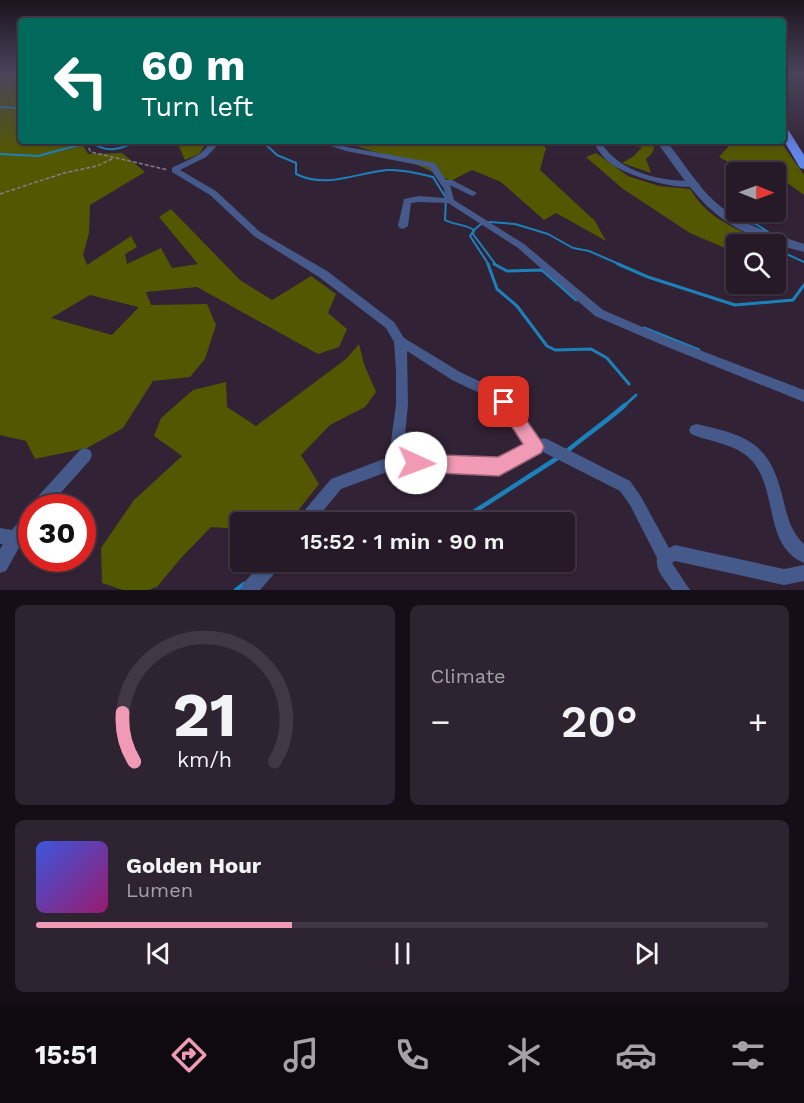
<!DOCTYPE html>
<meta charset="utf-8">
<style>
:root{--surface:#261a28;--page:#2e2330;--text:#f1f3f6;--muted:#a4a1a8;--line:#423845;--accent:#f09ab6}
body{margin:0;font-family:"Work Sans",sans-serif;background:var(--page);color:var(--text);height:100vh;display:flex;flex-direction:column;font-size:22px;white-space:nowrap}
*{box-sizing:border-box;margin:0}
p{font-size:20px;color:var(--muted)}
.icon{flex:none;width:33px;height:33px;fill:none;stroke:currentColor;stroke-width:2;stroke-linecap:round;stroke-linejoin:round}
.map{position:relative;height:590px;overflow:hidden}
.details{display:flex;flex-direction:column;gap:15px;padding:15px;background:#150e16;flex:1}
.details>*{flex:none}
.top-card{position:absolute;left:18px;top:18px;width:768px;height:126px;border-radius:6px;box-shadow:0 2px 4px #0004,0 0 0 2px var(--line);background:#00695c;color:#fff;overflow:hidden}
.needle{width:39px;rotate:91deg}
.buttons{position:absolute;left:726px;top:162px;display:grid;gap:12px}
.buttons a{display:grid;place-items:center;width:60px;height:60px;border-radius:6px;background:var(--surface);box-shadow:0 2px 4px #0004,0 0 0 2px var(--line);font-size:30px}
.speed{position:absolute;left:18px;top:494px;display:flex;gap:12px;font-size:30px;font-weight:700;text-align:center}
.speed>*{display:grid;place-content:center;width:78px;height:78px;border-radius:50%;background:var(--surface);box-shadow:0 2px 4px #0004,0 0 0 2px var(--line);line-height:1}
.speed .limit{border:9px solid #d22;background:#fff;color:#111}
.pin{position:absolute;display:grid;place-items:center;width:51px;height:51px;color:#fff;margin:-26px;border-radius:12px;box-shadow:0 3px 9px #0006}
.me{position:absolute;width:66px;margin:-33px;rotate:92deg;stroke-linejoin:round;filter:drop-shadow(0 0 4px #0008)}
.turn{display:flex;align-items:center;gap:21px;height:126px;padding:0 24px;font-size:27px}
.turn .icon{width:78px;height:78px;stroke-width:2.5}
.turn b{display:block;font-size:42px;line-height:51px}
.big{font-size:45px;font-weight:600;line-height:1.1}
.details .card{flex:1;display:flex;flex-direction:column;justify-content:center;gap:9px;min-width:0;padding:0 21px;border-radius:9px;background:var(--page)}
.details .dial{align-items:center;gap:0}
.dial svg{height:156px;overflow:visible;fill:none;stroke:var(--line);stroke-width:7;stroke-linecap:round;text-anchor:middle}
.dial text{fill:var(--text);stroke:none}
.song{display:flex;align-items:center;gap:18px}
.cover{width:72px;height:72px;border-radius:9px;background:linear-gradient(135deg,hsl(230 70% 55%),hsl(320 70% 35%))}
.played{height:6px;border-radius:3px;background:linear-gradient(90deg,var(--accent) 35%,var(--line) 35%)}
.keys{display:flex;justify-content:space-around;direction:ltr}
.heat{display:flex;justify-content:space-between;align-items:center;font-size:33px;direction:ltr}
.details .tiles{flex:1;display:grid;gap:15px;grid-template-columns:1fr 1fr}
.card:last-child{grid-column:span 2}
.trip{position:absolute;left:230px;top:512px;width:345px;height:60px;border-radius:6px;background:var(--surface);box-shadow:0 2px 4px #0004,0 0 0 2px var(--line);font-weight:600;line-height:60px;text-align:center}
.tabs{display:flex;height:96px;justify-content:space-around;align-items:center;background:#0f0a10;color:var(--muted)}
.tabs .icon{width:42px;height:42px}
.tabs .current{color:var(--accent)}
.tabs b{font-size:27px;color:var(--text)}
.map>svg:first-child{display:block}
.forest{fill:#535700;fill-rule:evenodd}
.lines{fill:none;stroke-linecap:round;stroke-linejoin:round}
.stream-far2{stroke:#1c81bb;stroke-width:2}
.stream-far1{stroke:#1c81bb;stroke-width:3}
.stream{stroke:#1c81bb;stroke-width:4.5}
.path{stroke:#887b8b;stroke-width:1.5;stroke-dasharray:4 2;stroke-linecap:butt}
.minor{fill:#45598a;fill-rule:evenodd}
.tertiary{fill:#45598a;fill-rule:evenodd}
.primary{fill:#6086ea;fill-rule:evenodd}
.route{fill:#f09ab6;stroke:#9c6476;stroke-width:1.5}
</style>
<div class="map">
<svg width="804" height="590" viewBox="0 0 804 590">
<rect width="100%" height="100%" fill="#322235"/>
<g class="forest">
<path d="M 0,73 L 21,73 L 21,141 L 84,141 L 81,142 L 88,154 L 122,153 L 145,172 L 90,205 L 89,233 L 83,255 L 87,265 L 131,236 L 137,247 L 125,254 L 127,264 L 161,248 L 172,268 L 198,264 L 159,217 L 171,209 L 240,280 L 272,300 L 311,276 L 336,294 L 328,313 L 347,329 L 339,347 L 318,354 L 197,287 L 146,292 L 151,305 L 207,304 L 216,325 L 205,359 L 190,377 L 153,381 L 123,428 L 87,448 L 35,459 L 26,441 L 0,435 ZM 90,295 L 138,307 L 138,308 L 112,335 L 51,318 Z"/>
<polygon points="173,141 208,141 199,154 185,160 177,142"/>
<polygon points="340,141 538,141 546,148 540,170 595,221 606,241 556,213 544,220 501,182 472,170 451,181 420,166"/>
<path d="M 602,141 L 653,141 C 656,149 652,154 646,159 L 651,173 L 622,163 L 634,156 L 642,147 L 623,144 L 604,144 Z"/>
<polygon points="727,141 780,141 804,175 804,195 785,181 776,178 776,172 760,172 752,162 730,163 719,157 728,147"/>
<path d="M 596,153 L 628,176 L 659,186 L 690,189 C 706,215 723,222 749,235 L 741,244 L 736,244 L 734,252 L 690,233 L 623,189 L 586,157 Z"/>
<polygon points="359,344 364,364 376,392 365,407 330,425 301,455 319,484 289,522 240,522 240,529 211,527 181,558 157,587 148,590 123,590 102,583 101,548 134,500 182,456 154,436 161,418 193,390 226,382 227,407 256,426 346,359"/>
</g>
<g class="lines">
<g class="stream-far2">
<polyline points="0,107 21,108"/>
<path d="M 262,141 L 277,155 L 296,163 L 296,174 C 327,189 355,173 387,170 C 402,169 418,173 433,177 L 446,198 L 445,220 C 454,225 465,224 474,230 L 481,224 L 490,222 L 515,224 L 548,234 L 573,248 L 589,251 L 621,265"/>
<path d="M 91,142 C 107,154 121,149 138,141"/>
<polyline points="0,154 38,156 79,145"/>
<polyline points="743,221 756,224 768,232"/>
<polyline points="474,230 470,236 489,265"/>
<polyline points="474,230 473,234 496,265"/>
<polyline points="753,236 766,244"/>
<polyline points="776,249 804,262"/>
</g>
<g class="stream-far1">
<polyline points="488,264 497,289 517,306 547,346 555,350 591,349 607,358 629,384"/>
<polyline points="494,264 507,271 542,270 576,300"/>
<polyline points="618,264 648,277 735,305 793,300 804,285"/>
<polyline points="644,328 699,350"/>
<polyline points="623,407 636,395"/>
</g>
<g class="stream">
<path d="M 567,451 C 586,435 606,422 625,405"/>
<polyline points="429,522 469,515 559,457"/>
<polyline points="236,590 244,584"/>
</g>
<g class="path">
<polyline points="90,141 85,142 91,152 168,170"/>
<polyline points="0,194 64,173 97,166 114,158"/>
</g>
<g class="minor">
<path d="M 210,141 L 218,141 L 215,148 L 206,157 L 180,170 L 216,191 L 260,232 L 327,271 L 394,322 L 404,338 L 460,372 L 498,390 L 515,406 L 538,440 L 544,438 L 549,440 L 630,481 L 640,495 L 669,548 L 675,545 L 784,569 L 804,565 L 804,581 L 784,585 L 675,561 L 672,563 L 690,590 L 672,590 C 665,580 655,571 657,558 L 630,505 L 620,491 L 543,452 L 537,453 L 499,473 L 395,469 L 341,489 L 314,522 L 296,522 L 299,517 L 331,479 L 389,457 L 396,404 L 396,370 L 394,342 L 386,328 L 319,277 L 254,236 L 210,195 L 172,172 L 172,168 C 185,160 204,157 210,141 ZM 407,351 L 452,380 L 490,398 L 505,414 L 526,445 L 498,459 L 403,455 L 408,404 Z"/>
<polygon points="316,141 328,141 347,147 435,163 446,180 452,180 477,193 473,196 470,195 450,185 454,200 524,244 603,310 668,338 804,390 804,402 660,344 595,316 518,248 448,203 419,202 411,203 408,226 403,229 400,228 398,226 404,199 419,196 445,198 444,189 429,167 346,151"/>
<path d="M 592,141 L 600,141 C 616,167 643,176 672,180 C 681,181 693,180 700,184 C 685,194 624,175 610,163 C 602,157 598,149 592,141 Z"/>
<path d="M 696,424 C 752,436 771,445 784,503 C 788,519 792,533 804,544 L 804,563 C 761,545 780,483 747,456 C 731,443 710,442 691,434 L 689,430 L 691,426 Z"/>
<polygon points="85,448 90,450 92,455 90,460 48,507 32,507 32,529 21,544 6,571 0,573 0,549 3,544 0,544 0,528 12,530 27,511 31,509 31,507 33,502 80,450"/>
<polygon points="263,561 282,561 280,567 260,590 241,590 243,584"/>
</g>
<path class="tertiary" d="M 656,141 L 666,141 C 681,159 693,179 709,196 C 735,223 770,233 804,244 L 804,252 C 774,244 739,234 715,213 C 691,193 675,166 656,141 Z"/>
<polygon class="primary" points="783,127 787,128 804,155 804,169 800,168 783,139"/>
</g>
<linearGradient id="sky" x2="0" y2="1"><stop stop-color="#1c131d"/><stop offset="0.47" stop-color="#49445c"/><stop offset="1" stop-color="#49445c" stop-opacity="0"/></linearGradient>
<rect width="804" height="155" fill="url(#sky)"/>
<polygon class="route" points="504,395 510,397 541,441 544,447 541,453 499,476 416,472 409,469 407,463 409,456 416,454 498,457 523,444 496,402 498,397"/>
</svg>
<div class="buttons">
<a><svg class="needle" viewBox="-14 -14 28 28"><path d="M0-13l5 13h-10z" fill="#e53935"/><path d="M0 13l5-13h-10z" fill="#a4a1a8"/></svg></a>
<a><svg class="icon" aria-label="search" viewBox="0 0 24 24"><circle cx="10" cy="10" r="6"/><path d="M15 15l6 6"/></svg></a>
</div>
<div class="speed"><div class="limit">30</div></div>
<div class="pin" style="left:504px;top:402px;background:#d93025"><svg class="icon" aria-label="arrive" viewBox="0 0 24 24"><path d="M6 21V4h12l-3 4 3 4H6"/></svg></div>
<svg class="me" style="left:416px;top:463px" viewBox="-20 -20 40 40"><circle r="19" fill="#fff"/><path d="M0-13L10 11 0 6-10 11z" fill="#f09ab6"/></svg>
<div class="trip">15:52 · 1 min · 90 m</div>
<div class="top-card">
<div class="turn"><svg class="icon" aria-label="left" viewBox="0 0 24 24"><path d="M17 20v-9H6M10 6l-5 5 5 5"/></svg><div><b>60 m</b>Turn left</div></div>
</div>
</div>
<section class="details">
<div class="tiles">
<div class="card dial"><svg viewBox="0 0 100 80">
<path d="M14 69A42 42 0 1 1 86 69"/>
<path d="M14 69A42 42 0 0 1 8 44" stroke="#f09ab6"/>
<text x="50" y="56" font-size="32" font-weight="700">21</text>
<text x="50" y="72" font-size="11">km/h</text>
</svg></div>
<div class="card"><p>Climate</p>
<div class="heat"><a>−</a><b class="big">20°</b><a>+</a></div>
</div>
<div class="card">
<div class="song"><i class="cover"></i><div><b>Golden Hour</b><p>Lumen</p></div></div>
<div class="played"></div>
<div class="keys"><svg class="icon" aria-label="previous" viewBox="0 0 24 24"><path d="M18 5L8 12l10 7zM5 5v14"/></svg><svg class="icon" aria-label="pause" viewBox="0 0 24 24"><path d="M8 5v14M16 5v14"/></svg><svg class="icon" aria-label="next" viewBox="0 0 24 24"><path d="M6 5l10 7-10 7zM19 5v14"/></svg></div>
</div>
</div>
</section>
<nav class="tabs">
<b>15:51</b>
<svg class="icon current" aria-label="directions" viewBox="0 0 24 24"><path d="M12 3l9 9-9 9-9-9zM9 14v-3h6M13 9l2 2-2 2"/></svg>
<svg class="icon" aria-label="music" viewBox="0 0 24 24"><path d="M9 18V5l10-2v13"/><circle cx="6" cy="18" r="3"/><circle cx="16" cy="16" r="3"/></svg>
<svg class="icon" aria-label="phone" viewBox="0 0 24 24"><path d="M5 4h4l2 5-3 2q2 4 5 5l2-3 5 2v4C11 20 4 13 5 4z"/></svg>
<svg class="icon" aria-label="climate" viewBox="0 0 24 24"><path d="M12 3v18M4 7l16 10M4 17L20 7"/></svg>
<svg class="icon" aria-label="car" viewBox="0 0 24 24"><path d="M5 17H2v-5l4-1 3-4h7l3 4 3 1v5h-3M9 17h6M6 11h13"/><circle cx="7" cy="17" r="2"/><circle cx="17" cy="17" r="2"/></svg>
<svg class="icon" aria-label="filters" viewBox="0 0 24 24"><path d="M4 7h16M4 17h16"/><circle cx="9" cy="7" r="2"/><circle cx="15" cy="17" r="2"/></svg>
</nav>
